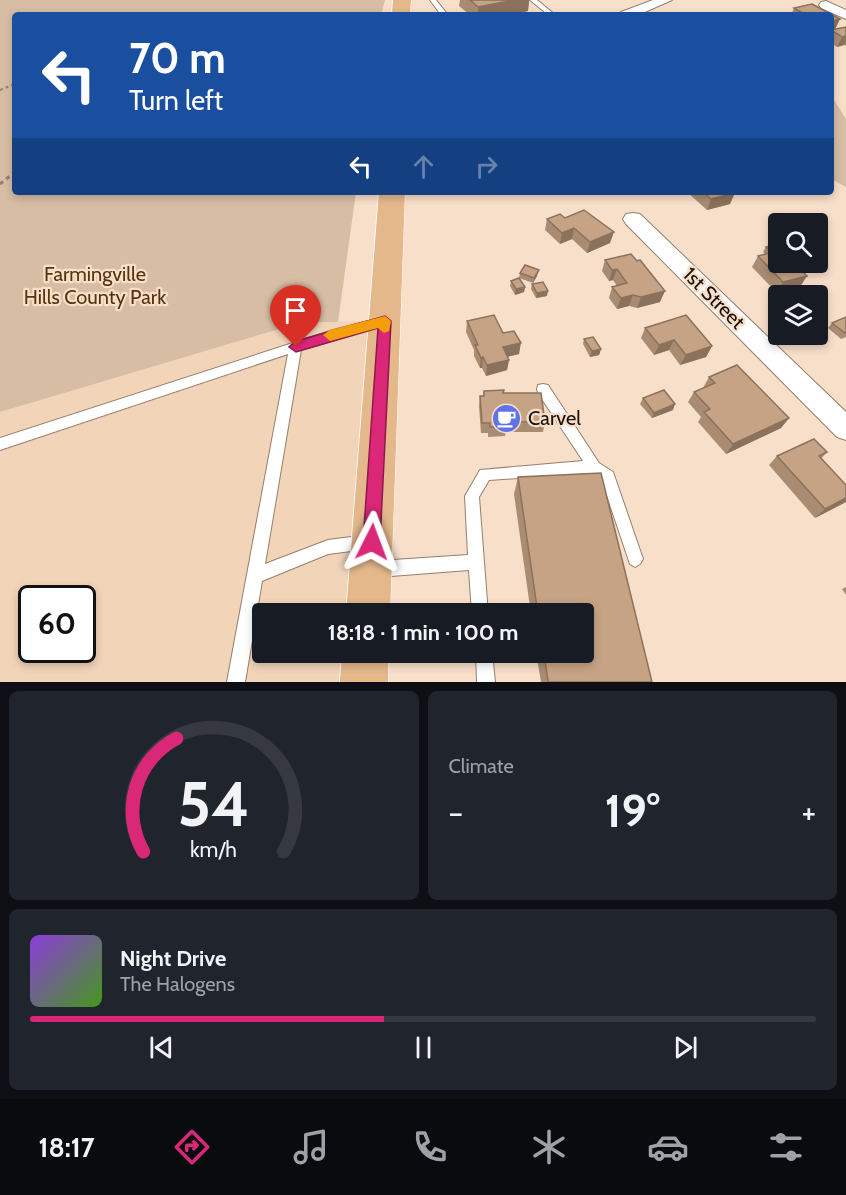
<!DOCTYPE html>
<meta charset="utf-8">
<style>
:root{--surface:#171b24;--page:#20242c;--text:#f1f3f6;--muted:#9ea1a6;--line:#363941;--accent:#db2777}
body{margin:0;font-family:Cabin,sans-serif;background:var(--page);color:var(--text);height:100vh;display:flex;flex-direction:column;font-size:22px;white-space:nowrap}
*{box-sizing:border-box;margin:0}
p{font-size:20px;color:var(--muted)}
.icon{flex:none;width:33px;height:33px;fill:none;stroke:currentColor;stroke-width:2;stroke-linecap:round;stroke-linejoin:round}
.map{position:relative;height:682px;overflow:hidden}
.sheet{display:flex;flex-direction:column;gap:9px;padding:9px;background:#0d0f14;flex:1}
.sheet>*{flex:none}
.top-card{position:absolute;left:12px;top:12px;width:822px;height:183px;border-radius:6px;box-shadow:0 3px 9px #0003;background:#1a4fa0;color:#fff;overflow:hidden}
.tools{position:absolute;left:768px;top:213px;display:grid;gap:12px}
.tools a{display:grid;place-items:center;width:60px;height:60px;border-radius:6px;background:var(--surface);box-shadow:0 3px 9px #0003;font-size:30px}
.speed{position:absolute;left:18px;top:585px;display:flex;gap:12px;font-size:30px;font-weight:700;text-align:center}
.speed>*{display:grid;place-content:center;width:78px;height:78px;border-radius:50%;background:var(--surface);box-shadow:0 3px 9px #0003;line-height:1}
.speed .limit{border:3px solid #111;border-radius:9px;background:#fff;color:#111}
.pin{position:absolute;display:grid;place-items:center;width:51px;height:51px;color:#fff;margin:-62px -26px;border-radius:50% 50% 50% 0;rotate:-45deg;box-shadow:0 0 6px #0007}
.pin .icon{rotate:45deg}
.me{position:absolute;width:66px;margin:-33px;rotate:3deg;stroke-linejoin:round;filter:drop-shadow(0 0 4px #0008)}
.turn{display:flex;align-items:center;gap:21px;height:126px;padding:0 18px;font-size:27px}
.turn .icon{width:78px;height:78px;stroke-width:2.5}
.turn b{display:block;font-size:42px;line-height:51px}
.lanes{display:flex;align-items:center;height:57px;padding:0 18px;background:#0003;justify-content:center;gap:30px;direction:ltr}
.lanes .off{opacity:.35}
.big{font-size:45px;font-weight:800;line-height:1.1}
.sheet .widget{flex:1;display:flex;flex-direction:column;justify-content:center;gap:9px;min-width:0;padding:0 21px;border-radius:9px;background:var(--page)}
.sheet .dial{align-items:center;gap:0}
.dial svg{height:156px;overflow:visible;fill:none;stroke:var(--line);stroke-width:7;stroke-linecap:round;text-anchor:middle}
.dial text{fill:var(--text);stroke:none}
.song{display:flex;align-items:center;gap:18px}
.cover{width:72px;height:72px;border-radius:9px;background:linear-gradient(135deg,hsl(270 70% 55%),hsl(100 70% 35%))}
.played{height:6px;border-radius:3px;background:linear-gradient(90deg,var(--accent) 45%,var(--line) 45%)}
.keys{display:flex;justify-content:space-around;direction:ltr}
.heat{display:flex;justify-content:space-between;align-items:center;font-size:33px;direction:ltr}
.sheet .tiles{flex:1;display:grid;gap:9px;grid-template-columns:1fr 1fr}
.widget:last-child{grid-column:span 2}
.trip{position:absolute;left:252px;top:603px;width:342px;height:60px;border-radius:6px;background:var(--surface);box-shadow:0 3px 9px #0003;font-weight:800;line-height:60px;text-align:center}
.menu{display:flex;height:96px;justify-content:space-around;align-items:center;background:#090b0e;color:var(--muted)}
.menu .icon{width:42px;height:42px}
.menu .on{color:var(--accent)}
.menu b{font-size:27px;color:var(--text)}
.map>svg:first-child{display:block}
.built{fill:#f2d4b9;fill-rule:evenodd}
.green{fill:#d8bda5}
.lines{fill:none;stroke-linecap:round;stroke-linejoin:round}
.service-casing{stroke:#957f6c;stroke-width:2}
.minor-casing{stroke:#957f6c;stroke-width:2}
.primary-casing{stroke:#fff;stroke-width:1}
.path-far1{stroke:#928273;stroke-width:2;stroke-dasharray:3 3;stroke-linecap:butt}
.path{stroke:#928273;stroke-width:3;stroke-dasharray:4 4;stroke-linecap:butt}
.service{fill:#fff;fill-rule:evenodd}
.minor{fill:#fff;fill-rule:evenodd}
.primary{fill:#e4b88b;fill-rule:evenodd}
.wall{fill:#aa8c72}
.shaded-wall{fill:#8b725d}
.building{fill:#c6a385;stroke:#8b725d;stroke-width:1.5}
.route{fill:#db2777;stroke:#8e194d;stroke-width:1.5}
.slow{fill:#f59e0b}
.labels{text-anchor:middle;dominant-baseline:central;stroke-width:4.5;stroke-linejoin:round;paint-order:stroke}
.park-label{font-size:20px;fill:#56340e;stroke:#f7dfca}
.street-label{font-size:20px;fill:#19110a;stroke:#f7dfca}
.poi-label{font-size:20px;fill:#19110a;stroke:#f7dfca;text-anchor:start}
</style>
<div class="map">
<svg width="846" height="682" viewBox="0 0 846 682">
<rect width="100%" height="100%" fill="#f7dfca"/>
<path class="built" d="M 385,321 L 368,613 L 262,614 L 262,652 L 365,653 L 364,682 L 0,682 L 0,412 L 303,322 ZM 32,598 L 82,598 L 82,650 L 32,650 Z"/>
<g class="green">
<polygon points="0,0 385,0 381,15 15,15 15,192 356,192 338,322 303,322 0,412"/>
<polygon points="831,95 846,119 846,187 831,179"/>
</g>
<g class="lines">
<defs>
<g id="service">
<polygon points="430,0 436,0 448,15 441,15"/>
<polygon points="530,0 537,0 554,14 545,15 546,13"/>
<polygon points="384,317 390,321 388,324 301,350 265,564 328,540 367,535 372,537 375,542 372,547 367,549 328,554 262,581 245,682 227,682 288,354 0,450 0,438 333,330"/>
<polygon points="543,384 548,385 599,463 613,472 643,559 640,564 635,567 630,564 602,481 592,473 489,480 479,497 488,614 472,614 469,570 378,577 372,574 370,569 372,564 378,561 468,555 465,496 480,470 583,461 538,393 537,389 538,385"/>
<polygon points="476,652 492,652 495,682 477,682"/>
</g>
<g id="minor">
<polygon points="653,0 672,0 638,15 619,15 621,12"/>
<polygon points="826,1 846,10 846,19 821,8 819,5 821,2"/>
<polygon points="633,213 640,214 846,412 846,440 837,437 626,224 623,219 626,214"/>
</g>
<g id="primary">
<polygon points="393,0 411,0 410,15 392,15"/>
<polygon points="379,192 405,192 390,614 346,614"/>
<polygon points="342,652 388,652 388,682 340,682"/>
</g>
</defs>
<use href="#service" class="service-casing"/>
<use href="#minor" class="minor-casing"/>
<use href="#primary" class="primary-casing"/>
<polyline class="path-far1" points="0,90 15,84"/>
<polyline class="path" points="0,184 15,172"/>
<use href="#service" class="service"/>
<use href="#minor" class="minor"/>
<use href="#primary" class="primary"/>
</g>
<g class="wall">
<polygon points="460,0 529,0 528,11 508,15 470,15 459,6"/>
<polygon points="812,4 840,19 835,29 831,30 831,15 791,15 794,8"/>
<polygon points="846,27 846,46 844,45 837,47 831,43 831,30"/>
<polygon points="687,192 734,192 730,204 707,210"/>
<polygon points="565,218 610,243 587,253 572,239 560,244 545,230 547,219"/>
<polygon points="778,243 778,262 799,262 797,266 800,287 777,293 752,267 758,256 765,254 763,252 766,247"/>
<polygon points="605,260 660,302 637,308 629,306 617,309 609,298 612,287 617,286 613,280 609,281 602,271"/>
<polygon points="520,273 537,276 533,283 519,278"/>
<polygon points="511,281 525,287 524,292 515,295 510,286"/>
<polygon points="532,284 547,296 536,298 531,289"/>
<polygon points="846,317 846,337 841,339 828,328 832,323"/>
<polygon points="467,321 519,354 507,357 509,360 507,370 486,376 482,368 480,368 474,356 474,350 466,332"/>
<polygon points="645,328 712,346 706,357 680,365 669,350 654,355 641,338"/>
<polygon points="584,339 601,349 599,355 590,357 583,344"/>
<polygon points="709,377 789,418 781,428 726,454 698,422 701,417 688,402 694,392 703,388"/>
<polygon points="484,391 504,393 545,422 543,432 506,432 505,436 488,437 488,433 481,433 479,406 480,396 483,396"/>
<polygon points="643,398 673,410 652,418 640,404"/>
<polygon points="827,452 821,459 846,485 846,502 815,518 769,465 777,456"/>
<polygon points="518,477 652,682 541,682 536,652 584,652 584,614 531,614 514,494"/>
<polygon points="846,587 846,595 842,589"/>
</g>
<g class="shaded-wall">
<polygon points="514,0 529,0 528,11 508,15 478,15 478,7"/>
<polygon points="840,19 835,29 831,30 831,21"/>
<polygon points="846,36 846,42 844,45 837,47 842,37"/>
<polygon points="735,193 730,204 707,210 711,199"/>
<polygon points="574,228 572,239 560,244 562,233"/>
<polygon points="614,232 610,243 587,253 590,242"/>
<polygon points="617,269 613,280 609,281 612,270"/>
<polygon points="539,270 537,276 533,283 534,278"/>
<polygon points="807,276 800,287 777,293 783,282"/>
<polygon points="525,287 524,292 515,295 516,289"/>
<polygon points="548,291 547,296 536,298 537,293"/>
<polygon points="665,291 660,302 637,308 641,297"/>
<polygon points="633,295 629,306 617,309 621,298"/>
<polygon points="674,340 669,350 654,355 659,345"/>
<polygon points="521,343 519,354 501,358 503,347"/>
<polygon points="712,346 706,357 680,365 686,355"/>
<polygon points="601,349 599,355 590,357 592,351"/>
<polygon points="483,357 482,368 480,368 481,358"/>
<polygon points="509,360 507,370 486,376 487,365"/>
<polygon points="675,404 673,410 652,418 654,413"/>
<polygon points="789,418 781,428 726,454 733,444"/>
<polygon points="846,498 846,502 844,503 815,518 825,509"/>
</g>
<g class="building">
<polygon points="470,0 514,0 478,7"/>
<polygon points="812,4 840,19 831,21 831,15 812,15 810,14 806,15 794,8"/>
<polygon points="846,27 846,36 842,37 831,30"/>
<polygon points="703,192 734,192 735,193 711,199"/>
<polygon points="584,210 614,232 590,242 574,228 562,233 547,219 560,214 565,218"/>
<polygon points="778,243 778,251 772,253 766,247"/>
<polygon points="778,251 778,262 794,262 807,276 783,282 758,256"/>
<polygon points="631,254 637,261 640,260 665,291 641,297 633,295 621,298 612,287 627,283 617,269 612,270 605,260"/>
<polygon points="525,265 539,270 534,278 520,273"/>
<polygon points="519,278 525,287 516,289 511,281"/>
<polygon points="543,282 548,291 537,293 532,284"/>
<polygon points="494,315 503,333 514,331 521,343 503,347 509,360 487,365 483,357 481,358 475,345 478,345 467,321"/>
<polygon points="686,315 712,346 686,355 674,340 659,345 645,328"/>
<polygon points="846,317 846,333 845,333 832,323"/>
<polygon points="593,337 601,349 592,351 584,339"/>
<polygon points="737,365 789,418 733,444 704,412 710,409 694,392 715,383 709,377"/>
<polygon points="504,390 503,393 541,393 545,422 506,422 507,427 490,427 490,423 482,423 480,396 484,396 484,391"/>
<polygon points="664,390 675,404 654,413 643,398"/>
<polygon points="814,439 827,452 819,456 846,485 846,498 825,509 777,456"/>
<polygon points="601,473 652,682 548,682 544,652 584,652 584,614 538,614 518,477"/>
</g>
<polygon class="route" points="385,316 391,321 380,542 378,548 372,550 366,548 363,542 378,328 296,352 289,347 296,341"/>
<polygon class="slow" points="385,316 391,321 389,331 384,333 378,328 330,341 323,335 330,330"/>
<defs>
<symbol id="cafe-disc" viewBox="-11 -11 22 22"><circle r="9.5" fill="#6172e9" stroke="#f7dfca"/><path d="M-5.5-4.5H6V0H3Q3 3.5 0 3.5H-2.5Q-5.5 3.5-5.5 0ZM3-3.2v2h1.7v-2ZM-6 4.5H4V6H-6Z" fill="#fff"/></symbol>
</defs>
<g fill-rule="evenodd">
<use href="#cafe-disc" x="490" y="402" width="33" height="33"/>
</g>
<g class="labels">
<g class="park-label">
<text x="95" y="274">Farmingville<tspan x="95" dy="23">Hills County Park</tspan></text>
</g>
<g class="street-label">
<text transform="translate(714 298) rotate(45)">1st Street</text>
</g>
<g class="poi-label">
<text x="528" y="418">Carvel</text>
</g>
</g>
</svg>
<div class="tools">
<a><svg class="icon" aria-label="search" viewBox="0 0 24 24"><circle cx="10" cy="10" r="6"/><path d="M15 15l6 6"/></svg></a>
<a><svg class="icon" aria-label="layers" viewBox="0 0 24 24"><path d="M12 4l9 5-9 5-9-5zM3 14l9 5 9-5"/></svg></a>
</div>
<div class="speed"><div class="limit">60</div></div>
<div class="pin" style="left:296px;top:347px;background:#d93025"><svg class="icon" aria-label="arrive" viewBox="0 0 24 24"><path d="M6 21V4h12l-3 4 3 4H6"/></svg></div>
<svg class="me" style="left:372px;top:542px" viewBox="-20 -20 40 40"><path d="M0-17L14 15 0 8-14 15z" fill="#db2777" stroke="#fff" stroke-width="4"/></svg>
<div class="trip">18:18 · 1 min · 100 m</div>
<div class="top-card">
<div class="turn"><svg class="icon" aria-label="left" viewBox="0 0 24 24"><path d="M17 20v-9H6M10 6l-5 5 5 5"/></svg><div><b>70 m</b>Turn left</div></div>
<div class="lanes"><svg class="icon" aria-label="left" viewBox="0 0 24 24"><path d="M17 20v-9H6M10 6l-5 5 5 5"/></svg><svg class="icon off" aria-label="ahead" viewBox="0 0 24 24"><path d="M12 20V5M6 11l6-6 6 6"/></svg><svg class="icon off" aria-label="right" viewBox="0 0 24 24"><path d="M7 20v-9h11M14 6l5 5-5 5"/></svg></div>
</div>
</div>
<section class="sheet">
<div class="tiles">
<div class="widget dial"><svg viewBox="0 0 100 80">
<path d="M14 69A42 42 0 1 1 86 69"/>
<path d="M14 69A42 42 0 0 1 31 11" stroke="#db2777"/>
<text x="50" y="56" font-size="32" font-weight="700">54</text>
<text x="50" y="72" font-size="11">km/h</text>
</svg></div>
<div class="widget"><p>Climate</p>
<div class="heat"><a>−</a><b class="big">19°</b><a>+</a></div>
</div>
<div class="widget">
<div class="song"><i class="cover"></i><div><b>Night Drive</b><p>The Halogens</p></div></div>
<div class="played"></div>
<div class="keys"><svg class="icon" aria-label="previous" viewBox="0 0 24 24"><path d="M18 5L8 12l10 7zM5 5v14"/></svg><svg class="icon" aria-label="pause" viewBox="0 0 24 24"><path d="M8 5v14M16 5v14"/></svg><svg class="icon" aria-label="next" viewBox="0 0 24 24"><path d="M6 5l10 7-10 7zM19 5v14"/></svg></div>
</div>
</div>
</section>
<nav class="menu">
<b>18:17</b>
<svg class="icon on" aria-label="directions" viewBox="0 0 24 24"><path d="M12 3l9 9-9 9-9-9zM9 14v-3h6M13 9l2 2-2 2"/></svg>
<svg class="icon" aria-label="music" viewBox="0 0 24 24"><path d="M9 18V5l10-2v13"/><circle cx="6" cy="18" r="3"/><circle cx="16" cy="16" r="3"/></svg>
<svg class="icon" aria-label="phone" viewBox="0 0 24 24"><path d="M5 4h4l2 5-3 2q2 4 5 5l2-3 5 2v4C11 20 4 13 5 4z"/></svg>
<svg class="icon" aria-label="climate" viewBox="0 0 24 24"><path d="M12 3v18M4 7l16 10M4 17L20 7"/></svg>
<svg class="icon" aria-label="car" viewBox="0 0 24 24"><path d="M5 17H2v-5l4-1 3-4h7l3 4 3 1v5h-3M9 17h6M6 11h13"/><circle cx="7" cy="17" r="2"/><circle cx="17" cy="17" r="2"/></svg>
<svg class="icon" aria-label="filters" viewBox="0 0 24 24"><path d="M4 7h16M4 17h16"/><circle cx="9" cy="7" r="2"/><circle cx="15" cy="17" r="2"/></svg>
</nav>
